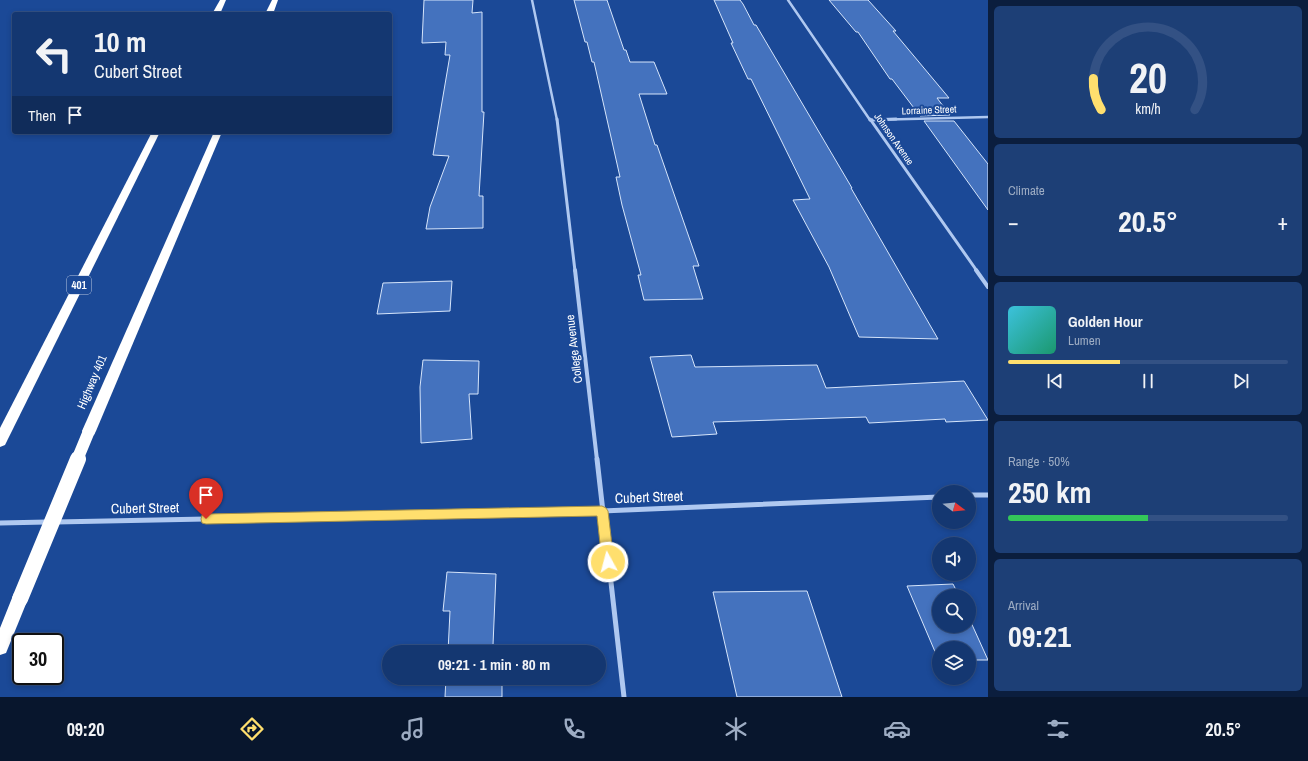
<!DOCTYPE html>
<meta charset="utf-8">
<style>
:root{--surface:#143771;--page:#1d3f76;--text:#f1f3f6;--muted:#9dacc3;--line:#335184;--accent:#ffdf6e}
body{margin:0;font-family:"Archivo Narrow",sans-serif;background:var(--page);color:var(--text);height:100vh;display:flex;flex-direction:column;font-size:15px;white-space:nowrap}
*{box-sizing:border-box;margin:0}
p{font-size:13px;color:var(--muted)}
.icon{flex:none;width:22px;height:22px;fill:none;stroke:currentColor;stroke-width:2;stroke-linecap:round;stroke-linejoin:round}
.map{position:relative;flex:1;overflow:hidden}
.drawer{display:flex;flex-direction:column;gap:6px;padding:6px;background:#0b1e3e;width:320px}
.drawer>*{flex:none}
.banner{position:absolute;left:12px;top:12px;width:380px;height:122px;border-radius:4px;box-shadow:0 2px 6px #0003,0 0 0 1px var(--line);background:#143771;color:var(--text);overflow:hidden}
.needle{width:26px;rotate:106deg}
.buttons{position:absolute;left:932px;top:485px;display:grid;gap:8px}
.buttons a{display:grid;place-items:center;width:44px;height:44px;border-radius:50%;background:var(--surface);box-shadow:0 2px 6px #0003,0 0 0 1px var(--line);font-size:20px}
.speed{position:absolute;left:12px;top:633px;display:flex;gap:8px;font-size:20px;font-weight:700;text-align:center}
.speed>*{display:grid;place-content:center;width:52px;height:52px;border-radius:50%;background:var(--surface);box-shadow:0 2px 6px #0003,0 0 0 1px var(--line);line-height:1}
.speed .limit{border:2px solid #111;border-radius:6px;background:#fff;color:#111}
.pin{position:absolute;display:grid;place-items:center;width:34px;height:34px;color:#fff;margin:-41px -17px;border-radius:50% 50% 50% 0;rotate:-45deg;box-shadow:0 0 4px #0007}
.pin .icon{rotate:45deg}
.me{position:absolute;width:44px;margin:-22px;rotate:353deg;stroke-linejoin:round;filter:drop-shadow(0 0 3px #0008)}
.turn{display:flex;align-items:center;gap:14px;height:84px;padding:0 16px;font-size:18px}
.turn .icon{width:52px;height:52px;stroke-width:2.5}
.turn b{display:block;font-size:28px;line-height:34px}
.then{display:flex;align-items:center;height:38px;padding:0 16px;background:#0003;gap:8px;font-size:15px}
.big{font-size:30px;font-weight:700;line-height:1.1}
.drawer .tile{flex:1;display:flex;flex-direction:column;justify-content:center;gap:6px;min-width:0;padding:0 14px;border-radius:6px;background:var(--page)}
.drawer .dial{align-items:center;gap:0}
.dial svg{height:104px;overflow:visible;fill:none;stroke:var(--line);stroke-width:7;stroke-linecap:round;text-anchor:middle}
.dial text{fill:var(--text);stroke:none}
.song{display:flex;align-items:center;gap:12px}
.cover{width:48px;height:48px;border-radius:6px;background:linear-gradient(135deg,hsl(190 70% 55%),hsl(160 70% 35%))}
.played{height:4px;border-radius:2px;background:linear-gradient(90deg,var(--accent) 40%,var(--line) 40%)}
.keys{display:flex;justify-content:space-around;direction:ltr}
.heat{display:flex;justify-content:space-between;align-items:center;font-size:22px;direction:ltr}
.charge{height:6px;border-radius:3px;background:linear-gradient(90deg,#34c759 50%,var(--line) 0)}
.trip{position:absolute;left:382px;top:645px;width:224px;height:40px;border-radius:20px;background:var(--surface);box-shadow:0 2px 6px #0003,0 0 0 1px var(--line);font-weight:700;line-height:40px;text-align:center}
.menu{display:flex;height:64px;justify-content:space-around;align-items:center;background:#08162d;color:var(--muted)}
.menu .icon{width:28px;height:28px}
.menu .active{color:var(--accent)}
.menu b{font-size:18px;color:var(--text)}
main{display:flex;flex:1;min-height:0}
.map>svg:first-child{display:block}
.building{fill:#4472be;stroke:#d6e5fb}
.lines{fill:none;stroke-linecap:round;stroke-linejoin:round}
.street-far3{stroke:#afc8f0;stroke-width:2.5}
.street-far2{stroke:#afc8f0;stroke-width:3}
.street-far1{stroke:#afc8f0;stroke-width:4}
.street{stroke:#afc8f0;stroke-width:5}
.highway{fill:#fff;fill-rule:evenodd}
.highway-bridge-far1{stroke:#fff;stroke-width:12}
.highway-bridge{stroke:#fff;stroke-width:16}
.route{fill:#ffdf6e;stroke:#a69148}
.labels{text-anchor:middle;dominant-baseline:central;stroke-width:4;stroke-linejoin:round;paint-order:stroke}
.far-street-label{font-size:10px;fill:#fff;stroke:#1b4997}
.shield{fill:#1b4997;stroke:#bbc8e0;stroke-width:1}
.shield-label{font-size:11px;font-weight:bold;fill:#fff}
.street-label{font-size:12px;fill:#fff;stroke:#1b4997}
.near-street-label{font-size:14px;fill:#fff;stroke:#1b4997}
</style>
<main>
<div class="map">
<svg width="988" height="697" viewBox="0 0 988 697">
<rect width="100%" height="100%" fill="#1b4997"/>
<g class="building">
<polygon points="424,0 473,0 472,13 482,12 482,112 484,112 479,196 483,196 483,228 426,229 430,207 449,156 433,155 450,55 445,55 446,42 422,43"/>
<polygon points="574,0 607,0 624,50 626,50 630,62 654,62 667,94 639,94 655,145 657,145 699,266 693,266 703,299 644,300 638,275 641,275 622,205 616,177 620,177 594,62 592,62 587,42 585,42"/>
<polygon points="714,0 740,0 743,4 754,25 756,25 852,188 851,188 938,339 859,337 829,267 793,200 810,199 751,79 748,79 731,43 733,43"/>
<polygon points="829,0 868,0 896,31 893,31 949,98 937,98 950,115 920,116 892,79 890,79 858,32 856,32"/>
<polygon points="924,121 954,121 988,164 988,210"/>
<polygon points="452,281 450,311 377,314 383,283"/>
<polygon points="691,355 695,367 817,365 826,388 964,381 988,420 946,422 945,419 869,423 866,417 713,422 717,434 672,437 650,357"/>
<polygon points="423,360 479,361 478,394 469,394 472,439 421,443 420,387"/>
<polygon points="447,572 496,574 493,645 501,645 501,652 448,652 450,611 443,611"/>
<polygon points="953,584 959,596 939,596 939,626 969,626 969,618 988,660 969,660 969,648 939,648 939,661 907,586"/>
<polygon points="807,591 842,697 737,697 713,592"/>
<polygon points="446,678 502,678 502,697 445,697"/>
</g>
<g class="lines">
<g class="street-far3">
<polyline points="532,0 557,120"/>
<polyline points="788,0 870,120"/>
<polyline points="870,120 988,117"/>
</g>
<g class="street-far2">
<polyline points="557,119 575,271"/>
<polyline points="870,119 977,271"/>
<polyline points="870,120 896,119"/>
</g>
<g class="street-far1">
<polyline points="575,270 597,460"/>
<polyline points="976,270 988,287"/>
</g>
<g class="street">
<polyline points="597,459 624,697"/>
<polyline points="969,495 988,495"/>
<polyline points="56,522 602,511 939,497"/>
<polyline points="0,523 47,522"/>
</g>
<g class="highway">
<polygon points="220,0 226,0 220,14 212,14"/>
<polygon points="272,0 278,0 273,14 265,14"/>
<polygon points="152,132 160,132 5,445 0,447 0,428"/>
<polygon points="214,132 222,132 96,431 94,435 89,437 84,435 82,431"/>
<polygon points="20,591 26,593 28,599 6,653 0,655 0,628 14,593"/>
</g>
<polyline class="highway-bridge-far1" points="77,460 89,431"/>
<polyline class="highway-bridge" points="20,599 78,459"/>
</g>
<polygon class="route" points="602,506 606,508 608,511 614,562 612,566 608,567 604,566 602,562 597,516 206,524 202,523 201,519 202,515 206,514"/>
<g class="labels">
<g class="far-street-label">
<text transform="translate(929 110) rotate(-2)">Lorraine Street</text>
<text transform="translate(894 139) rotate(55)">Johnson Avenue</text>
</g>
<rect class="shield" x="67" y="276" width="24" height="18" rx="3"/>
<g class="shield-label">
<text x="79" y="285">401</text>
</g>
<g class="street-label">
<text transform="translate(574 349) rotate(-97)">College Avenue</text>
<text transform="translate(92 382) rotate(-67)">Highway 401</text>
</g>
<g class="near-street-label">
<text transform="translate(649 497) rotate(-2)">Cubert Street</text>
<text transform="translate(145 508) rotate(-1)">Cubert Street</text>
</g>
</g>
</svg>
<div class="buttons">
<a><svg class="needle" viewBox="-14 -14 28 28"><path d="M0-13l5 13h-10z" fill="#e53935"/><path d="M0 13l5-13h-10z" fill="#9dacc3"/></svg></a>
<a><svg class="icon" aria-label="sound" viewBox="0 0 24 24"><path d="M4 9h4l5-4v14l-5-4H4zM17 9q2 3 0 6"/></svg></a>
<a><svg class="icon" aria-label="search" viewBox="0 0 24 24"><circle cx="10" cy="10" r="6"/><path d="M15 15l6 6"/></svg></a>
<a><svg class="icon" aria-label="layers" viewBox="0 0 24 24"><path d="M12 4l9 5-9 5-9-5zM3 14l9 5 9-5"/></svg></a>
</div>
<div class="speed"><div class="limit">30</div></div>
<div class="pin" style="left:206px;top:519px;background:#d93025"><svg class="icon" aria-label="arrive" viewBox="0 0 24 24"><path d="M6 21V4h12l-3 4 3 4H6"/></svg></div>
<svg class="me" style="left:608px;top:562px" viewBox="-20 -20 40 40"><circle r="17" fill="#ffdf6e" stroke="#fff" stroke-width="3"/><path d="M0-11L8 9 0 5-8 9z" fill="#fff"/></svg>
<div class="trip">09:21 · 1 min · 80 m</div>
<div class="banner">
<div class="turn"><svg class="icon" aria-label="left" viewBox="0 0 24 24"><path d="M17 20v-9H6M10 6l-5 5 5 5"/></svg><div><b>10 m</b>Cubert Street</div></div>
<div class="then">Then<svg class="icon" aria-label="arrive" viewBox="0 0 24 24"><path d="M6 21V4h12l-3 4 3 4H6"/></svg></div>
</div>
</div>
<section class="drawer">
<div class="tile dial"><svg viewBox="0 0 100 80">
<path d="M14 69A42 42 0 1 1 86 69"/>
<path d="M14 69A42 42 0 0 1 8 45" stroke="#ffdf6e"/>
<text x="50" y="56" font-size="32" font-weight="700">20</text>
<text x="50" y="72" font-size="11">km/h</text>
</svg></div>
<div class="tile"><p>Climate</p>
<div class="heat"><a>−</a><b class="big">20.5°</b><a>+</a></div>
</div>
<div class="tile">
<div class="song"><i class="cover"></i><div><b>Golden Hour</b><p>Lumen</p></div></div>
<div class="played"></div>
<div class="keys"><svg class="icon" aria-label="previous" viewBox="0 0 24 24"><path d="M18 5L8 12l10 7zM5 5v14"/></svg><svg class="icon" aria-label="pause" viewBox="0 0 24 24"><path d="M8 5v14M16 5v14"/></svg><svg class="icon" aria-label="next" viewBox="0 0 24 24"><path d="M6 5l10 7-10 7zM19 5v14"/></svg></div>
</div>
<div class="tile"><p>Range · 50%</p><b class="big">250 km</b><div class="charge"></div></div>
<div class="tile"><p>Arrival</p><b class="big">09:21</b></div>
</section>
</main>
<nav class="menu">
<b>09:20</b>
<svg class="icon active" aria-label="directions" viewBox="0 0 24 24"><path d="M12 3l9 9-9 9-9-9zM9 14v-3h6M13 9l2 2-2 2"/></svg>
<svg class="icon" aria-label="music" viewBox="0 0 24 24"><path d="M9 18V5l10-2v13"/><circle cx="6" cy="18" r="3"/><circle cx="16" cy="16" r="3"/></svg>
<svg class="icon" aria-label="phone" viewBox="0 0 24 24"><path d="M5 4h4l2 5-3 2q2 4 5 5l2-3 5 2v4C11 20 4 13 5 4z"/></svg>
<svg class="icon" aria-label="climate" viewBox="0 0 24 24"><path d="M12 3v18M4 7l16 10M4 17L20 7"/></svg>
<svg class="icon" aria-label="car" viewBox="0 0 24 24"><path d="M5 17H2v-5l4-1 3-4h7l3 4 3 1v5h-3M9 17h6M6 11h13"/><circle cx="7" cy="17" r="2"/><circle cx="17" cy="17" r="2"/></svg>
<svg class="icon" aria-label="filters" viewBox="0 0 24 24"><path d="M4 7h16M4 17h16"/><circle cx="9" cy="7" r="2"/><circle cx="15" cy="17" r="2"/></svg>
<b>20.5°</b>
</nav>
